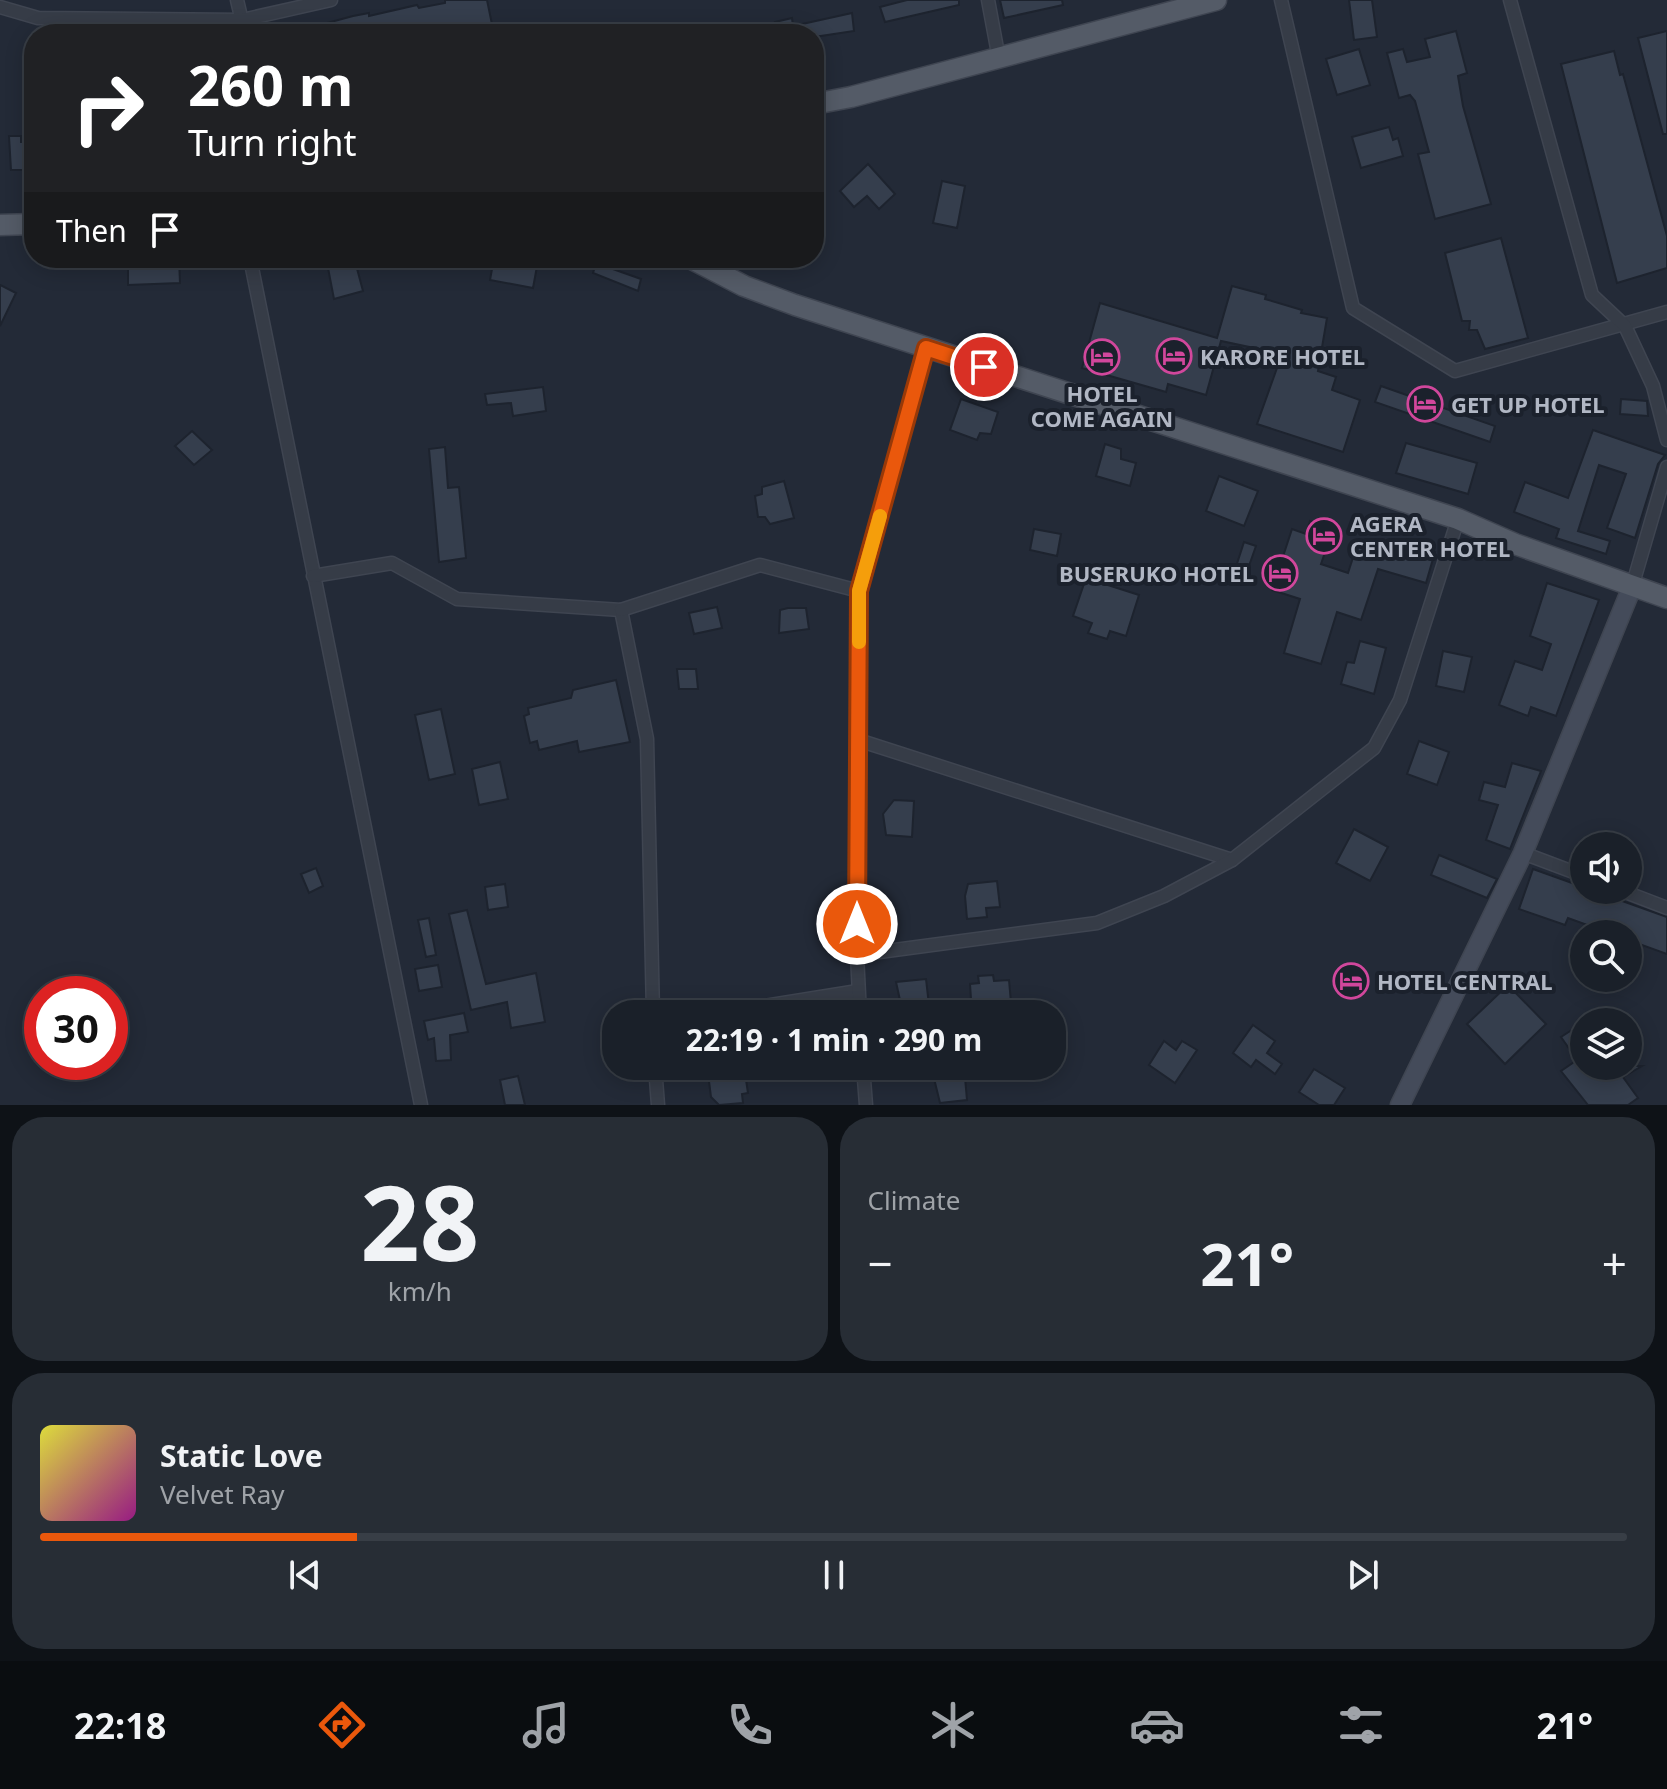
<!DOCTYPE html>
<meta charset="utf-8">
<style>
:root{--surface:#1a2029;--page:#272d35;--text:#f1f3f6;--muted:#9fa3a8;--line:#383e46;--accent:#ea580c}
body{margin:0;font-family:"Noto Sans",sans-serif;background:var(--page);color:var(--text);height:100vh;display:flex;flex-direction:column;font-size:30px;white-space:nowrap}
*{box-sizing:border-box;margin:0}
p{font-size:26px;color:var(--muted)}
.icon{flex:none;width:44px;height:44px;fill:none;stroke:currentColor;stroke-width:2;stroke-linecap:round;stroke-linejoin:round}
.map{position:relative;height:1105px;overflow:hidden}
.drawer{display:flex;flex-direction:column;gap:12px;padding:12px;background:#0e1217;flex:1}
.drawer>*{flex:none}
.guide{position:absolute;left:24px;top:24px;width:800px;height:244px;border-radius:32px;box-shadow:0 4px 20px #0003,0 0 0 2px var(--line);background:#202124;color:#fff;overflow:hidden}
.controls{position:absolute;left:1570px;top:832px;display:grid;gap:16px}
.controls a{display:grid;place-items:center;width:72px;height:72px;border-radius:50%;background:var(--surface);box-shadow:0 4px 20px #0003,0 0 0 2px var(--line);font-size:40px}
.speed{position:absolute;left:24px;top:976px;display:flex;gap:16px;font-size:40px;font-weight:700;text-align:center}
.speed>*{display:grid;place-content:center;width:104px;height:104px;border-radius:50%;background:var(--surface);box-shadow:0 4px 20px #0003,0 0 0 2px var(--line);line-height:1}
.speed .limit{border:12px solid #d22;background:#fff;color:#111}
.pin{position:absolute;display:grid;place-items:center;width:68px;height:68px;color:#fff;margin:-34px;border:4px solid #fff;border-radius:50%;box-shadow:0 2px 8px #0007}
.me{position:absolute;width:88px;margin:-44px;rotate:0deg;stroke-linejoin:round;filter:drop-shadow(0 0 6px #0008)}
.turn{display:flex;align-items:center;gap:28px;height:168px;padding:0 32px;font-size:36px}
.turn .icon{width:104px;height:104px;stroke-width:2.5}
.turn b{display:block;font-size:56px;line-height:68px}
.then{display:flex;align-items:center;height:76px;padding:0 32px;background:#0003;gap:16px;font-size:30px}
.big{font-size:60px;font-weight:700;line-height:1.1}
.drawer .card{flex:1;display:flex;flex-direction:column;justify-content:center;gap:12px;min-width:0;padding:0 28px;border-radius:32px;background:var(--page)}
.drawer .dial{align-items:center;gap:0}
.dial b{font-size:104px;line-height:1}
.song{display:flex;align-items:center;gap:24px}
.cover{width:96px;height:96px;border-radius:12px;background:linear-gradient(135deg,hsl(60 70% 55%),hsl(310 70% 35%))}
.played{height:8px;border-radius:4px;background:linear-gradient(90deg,var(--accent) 20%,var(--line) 20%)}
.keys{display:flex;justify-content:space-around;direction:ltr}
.heat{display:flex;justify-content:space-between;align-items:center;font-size:44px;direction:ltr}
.drawer .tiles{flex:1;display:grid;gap:12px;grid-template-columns:1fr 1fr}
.card:last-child{grid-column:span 2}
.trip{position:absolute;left:602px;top:1000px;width:464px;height:80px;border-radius:32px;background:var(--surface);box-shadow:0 4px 20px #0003,0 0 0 2px var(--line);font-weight:700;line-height:80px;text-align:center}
.menu{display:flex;height:128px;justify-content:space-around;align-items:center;background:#0a0d10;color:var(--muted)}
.menu .icon{width:56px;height:56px}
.menu .current{color:var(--accent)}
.menu b{font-size:36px;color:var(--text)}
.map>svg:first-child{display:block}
.building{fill:#353e4d;stroke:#1d232e;stroke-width:2}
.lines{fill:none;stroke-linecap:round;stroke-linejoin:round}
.street-casing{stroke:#3f4551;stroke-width:15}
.secondary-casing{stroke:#3f4551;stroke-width:21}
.primary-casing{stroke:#3f4551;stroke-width:23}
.street{stroke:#363c47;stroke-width:12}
.secondary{stroke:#444b5a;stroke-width:18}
.primary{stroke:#545b67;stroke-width:20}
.route-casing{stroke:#983908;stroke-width:20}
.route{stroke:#ea580c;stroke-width:14}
.slow{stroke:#f59e0b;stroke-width:14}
.labels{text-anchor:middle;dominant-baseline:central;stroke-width:8;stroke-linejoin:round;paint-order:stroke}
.poi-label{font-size:22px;font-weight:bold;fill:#b1b7c4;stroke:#1b212c;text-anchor:start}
</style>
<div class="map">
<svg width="1667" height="1105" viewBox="0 0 1667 1105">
<rect width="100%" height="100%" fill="#232a37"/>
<g class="building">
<polygon points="445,0 487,0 494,34 452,34 450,26 409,34 306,34 305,29 353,16 369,13 369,16 417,5 419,8 445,3"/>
<polygon points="907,0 959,0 959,5 885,22 880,7"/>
<polygon points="1000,0 1062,0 1063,5 1004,18"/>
<polygon points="1349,0 1372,0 1377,37 1354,40"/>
<polygon points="852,13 854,31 814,37 814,34 777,34 775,22 792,18 793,26"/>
<polygon points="1456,31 1467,73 1458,76 1463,106 1491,204 1435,219 1418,154 1429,152 1415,101 1410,95 1399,98 1387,53 1403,49 1407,62 1430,57 1425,39"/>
<polygon points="1667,31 1667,134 1663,134 1638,38"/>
<polygon points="1359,49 1370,85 1337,95 1326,59"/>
<polygon points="1614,51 1620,75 1623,74 1667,236 1667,268 1617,283 1561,64"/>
<polygon points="1389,127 1393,140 1398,138 1403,156 1361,168 1352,137"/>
<polygon points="9,136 21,136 21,142 34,142 34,170 11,170"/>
<polygon points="868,164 895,194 879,209 867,196 854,207 840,191"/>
<polygon points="942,181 965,186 957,228 933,223"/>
<polygon points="1501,238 1528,338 1485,349 1477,330 1469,330 1470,321 1462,321 1445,253"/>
<polygon points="128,258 179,258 180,283 128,285"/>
<polygon points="494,258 538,261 533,288 490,280"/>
<polygon points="355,261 363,291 334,299 328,268"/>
<polygon points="596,263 641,279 638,291 593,273"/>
<polygon points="0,285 16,293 0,326"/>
<polygon points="1232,286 1266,295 1265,299 1302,310 1301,313 1327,318 1318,371 1336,377 1332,390 1360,400 1343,452 1257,424 1282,354 1221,341 1206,395 1168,384 1166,392 1082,368 1100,303 1217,338"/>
<polygon points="1381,386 1495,426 1490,442 1375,402"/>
<polygon points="543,387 546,411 513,416 511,403 487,405 485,394"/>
<polygon points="961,399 998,412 991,434 980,433 977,440 950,430"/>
<polygon points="1621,399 1647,401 1648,416 1620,414"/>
<polygon points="1593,430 1665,455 1658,464 1635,538 1607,528 1626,474 1599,465 1578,531 1610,541 1606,554 1556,538 1559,529 1514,512 1525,482 1568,498"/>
<polygon points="192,431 212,450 194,465 175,446"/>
<polygon points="1406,443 1477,463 1468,494 1396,473"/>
<polygon points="1105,444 1121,449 1121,459 1136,463 1130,486 1096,476"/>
<polygon points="445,447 448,488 459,487 466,558 439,562 429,449"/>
<polygon points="1219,476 1258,491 1244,526 1206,511"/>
<polygon points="784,481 794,518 770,524 765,517 758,517 755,496 762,494 762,487"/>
<polygon points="1310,521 1333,529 1321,564 1348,573 1358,542 1393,554 1398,540 1435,552 1426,583 1378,569 1361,620 1337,612 1321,664 1284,653 1300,599 1272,590 1292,529 1306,534"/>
<polygon points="1034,529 1061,534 1057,556 1030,550"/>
<polygon points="1244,542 1256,546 1244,580 1233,576"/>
<polygon points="1086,578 1139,595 1126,636 1110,631 1107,639 1088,633 1092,623 1073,616"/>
<polygon points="1547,583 1599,600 1556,716 1531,707 1528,716 1499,705 1515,661 1542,670 1551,644 1530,636"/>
<polygon points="717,607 722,628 694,634 689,613"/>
<polygon points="788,608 806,608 809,629 779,633 780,610"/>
<polygon points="1360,641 1386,648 1374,694 1341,684 1347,662 1354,663"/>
<polygon points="1443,651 1472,657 1464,692 1436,686"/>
<polygon points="677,669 696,669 698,689 679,689"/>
<polygon points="616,680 630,742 579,752 577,741 539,750 537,741 530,743 524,716 529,714 528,708 571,698 573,690"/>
<polygon points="441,709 455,774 429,780 415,715"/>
<polygon points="1419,741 1449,752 1437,785 1407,774"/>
<polygon points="500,762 508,799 479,805 472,769"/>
<polygon points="1512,763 1541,771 1510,849 1486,840 1498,805 1479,800 1484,782 1505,787"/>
<polygon points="894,800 914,801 912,837 886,835 883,814"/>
<polygon points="1354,829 1388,847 1370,881 1336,863"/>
<polygon points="1439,855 1497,879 1487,898 1431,875"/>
<polygon points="316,868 323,886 309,893 301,874"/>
<polygon points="1533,869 1667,917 1667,954 1628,940 1628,934 1612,934 1568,918 1565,925 1519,909"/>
<polygon points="997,881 1000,907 986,908 987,917 967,919 965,896 968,884"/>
<polygon points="505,884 508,907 488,910 485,887"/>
<polygon points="467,910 486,984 536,973 545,1022 511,1028 507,1002 471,1010 449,914"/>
<polygon points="429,918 436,955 426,957 418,920"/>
<polygon points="438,965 442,987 419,991 415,969"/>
<polygon points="993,975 994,981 1009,980 1012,1014 972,1014 970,984 979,983 978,976"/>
<polygon points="926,979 930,1014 903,1014 896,982"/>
<polygon points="1508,985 1546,1024 1505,1064 1467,1024"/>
<polygon points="464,1013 468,1032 450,1035 451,1060 436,1061 434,1038 428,1040 424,1021"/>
<polygon points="1584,1022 1584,1066 1642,1066 1623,1077 1638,1098 1628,1105 1588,1105 1561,1071 1577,1060 1561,1037"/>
<polygon points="1253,1025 1275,1041 1267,1053 1282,1064 1275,1074 1256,1060 1251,1067 1233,1053"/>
<polygon points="1164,1041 1176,1050 1182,1041 1197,1050 1175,1083 1149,1065"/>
<polygon points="707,1066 744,1066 748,1093 742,1094 743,1103 719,1105 711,1097"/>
<polygon points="931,1066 964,1066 967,1100 940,1103"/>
<polygon points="1314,1069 1345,1088 1334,1105 1319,1105 1299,1092"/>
<polygon points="518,1076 525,1105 505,1105 500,1080"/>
</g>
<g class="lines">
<defs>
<g id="street">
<polyline points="237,0 245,34"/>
<polyline points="988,0 999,59"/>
<polyline points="1281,0 1353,308 1455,371 1667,312"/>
<polyline points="1510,0 1592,295 1625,326 1653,386 1667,440"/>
<polyline points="0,7 38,18 242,20 331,0"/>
<polyline points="250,258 421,1105"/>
<polyline points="313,576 392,563 457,599 621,610 647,739 653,1014"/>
<polyline points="1632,587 1667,467"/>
<polyline points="621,610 760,565 859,591"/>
<polyline points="858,740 1232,860"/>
<polyline points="1523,853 1584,876"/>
<polyline points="1620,890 1667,908"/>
<polyline points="857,955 1097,923 1164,896 1232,860 1374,748 1400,700 1458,519"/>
<polyline points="714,1014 858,991"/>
<polyline points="860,1014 857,955 859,591 926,348"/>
<polyline points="655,1066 658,1105"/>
<polyline points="863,1066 866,1105"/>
</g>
<polyline id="secondary" points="1400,1105 1523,853 1632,587"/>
<g id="primary">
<polyline points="814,104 851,97 1216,0"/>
<polyline points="0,225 34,224"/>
<polyline points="690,258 744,286 795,305 1458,519 1515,544 1667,598"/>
</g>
</defs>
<use href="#street" class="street-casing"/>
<use href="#secondary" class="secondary-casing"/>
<use href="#primary" class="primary-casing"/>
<use href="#street" class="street"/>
<use href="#secondary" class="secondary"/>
<use href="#primary" class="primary"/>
</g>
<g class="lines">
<defs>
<polyline id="route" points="857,924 859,591 926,348 984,367"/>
</defs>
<use href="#route" class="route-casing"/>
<use href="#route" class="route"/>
<polyline class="slow" points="859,642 859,591 880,516"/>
</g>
<defs>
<symbol id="hotel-ring" viewBox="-11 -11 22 22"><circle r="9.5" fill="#1b212c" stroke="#d1479c" stroke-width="1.5"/><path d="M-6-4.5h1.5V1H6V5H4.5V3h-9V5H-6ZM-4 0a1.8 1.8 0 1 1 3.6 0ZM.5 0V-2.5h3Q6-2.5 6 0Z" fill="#d1479c"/></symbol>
</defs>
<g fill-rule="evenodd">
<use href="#hotel-ring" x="1154" y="336" width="40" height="40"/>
<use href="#hotel-ring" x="1082" y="337" width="40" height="40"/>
<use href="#hotel-ring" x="1405" y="384" width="40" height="40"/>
<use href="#hotel-ring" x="1304" y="516" width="40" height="40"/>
<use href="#hotel-ring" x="1260" y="553" width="40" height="40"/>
<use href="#hotel-ring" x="1331" y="961" width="40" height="40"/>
</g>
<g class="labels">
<g class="poi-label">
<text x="1200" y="356">KARORE HOTEL</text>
<text x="1102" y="393" text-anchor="middle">HOTEL<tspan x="1102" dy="25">COME AGAIN</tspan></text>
<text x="1451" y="404">GET UP HOTEL</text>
<text x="1350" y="523">AGERA<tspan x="1350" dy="25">CENTER HOTEL</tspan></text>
<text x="1254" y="573" text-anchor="end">BUSERUKO HOTEL</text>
<text x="1377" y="981">HOTEL CENTRAL</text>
</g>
</g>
</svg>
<div class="controls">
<a><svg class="icon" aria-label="sound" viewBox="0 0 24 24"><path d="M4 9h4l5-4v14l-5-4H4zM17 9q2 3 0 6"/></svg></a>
<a><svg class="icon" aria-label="search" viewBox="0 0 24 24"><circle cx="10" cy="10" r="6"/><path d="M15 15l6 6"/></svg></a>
<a><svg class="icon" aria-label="layers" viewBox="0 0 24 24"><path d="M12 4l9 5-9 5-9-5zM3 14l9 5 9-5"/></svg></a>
</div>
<div class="speed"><div class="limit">30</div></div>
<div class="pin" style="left:984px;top:367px;background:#d93025"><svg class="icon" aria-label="arrive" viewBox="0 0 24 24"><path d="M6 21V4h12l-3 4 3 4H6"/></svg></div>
<svg class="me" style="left:857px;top:924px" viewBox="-20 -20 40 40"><circle r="17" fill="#ea580c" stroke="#fff" stroke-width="3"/><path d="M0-11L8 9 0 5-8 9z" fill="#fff"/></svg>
<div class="trip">22:19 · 1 min · 290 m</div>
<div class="guide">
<div class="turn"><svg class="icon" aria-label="right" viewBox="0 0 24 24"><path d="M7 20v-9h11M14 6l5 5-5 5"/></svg><div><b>260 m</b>Turn right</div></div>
<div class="then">Then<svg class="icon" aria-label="arrive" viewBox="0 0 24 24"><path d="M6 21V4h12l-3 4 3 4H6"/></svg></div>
</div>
</div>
<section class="drawer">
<div class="tiles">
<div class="card dial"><b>28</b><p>km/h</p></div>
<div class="card"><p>Climate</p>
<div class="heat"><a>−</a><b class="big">21°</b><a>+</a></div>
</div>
<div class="card">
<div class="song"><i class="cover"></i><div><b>Static Love</b><p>Velvet Ray</p></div></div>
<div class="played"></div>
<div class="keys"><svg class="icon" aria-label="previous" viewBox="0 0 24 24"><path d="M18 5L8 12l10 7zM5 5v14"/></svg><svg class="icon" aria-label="pause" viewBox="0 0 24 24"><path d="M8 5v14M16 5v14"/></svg><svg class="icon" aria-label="next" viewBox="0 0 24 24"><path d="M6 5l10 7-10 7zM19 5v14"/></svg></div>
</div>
</div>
</section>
<nav class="menu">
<b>22:18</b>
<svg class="icon current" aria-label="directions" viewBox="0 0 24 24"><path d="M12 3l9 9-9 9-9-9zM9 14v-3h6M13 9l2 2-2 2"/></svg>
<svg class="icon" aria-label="music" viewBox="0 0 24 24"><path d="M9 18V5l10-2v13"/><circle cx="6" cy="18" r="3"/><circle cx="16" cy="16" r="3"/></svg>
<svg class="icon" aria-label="phone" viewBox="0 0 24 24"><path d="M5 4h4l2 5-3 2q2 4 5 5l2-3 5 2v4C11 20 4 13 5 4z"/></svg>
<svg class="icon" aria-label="climate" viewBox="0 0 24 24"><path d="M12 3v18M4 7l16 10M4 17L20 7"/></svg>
<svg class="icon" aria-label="car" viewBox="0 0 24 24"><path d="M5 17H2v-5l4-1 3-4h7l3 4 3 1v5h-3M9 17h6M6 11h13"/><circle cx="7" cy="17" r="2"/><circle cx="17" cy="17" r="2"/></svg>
<svg class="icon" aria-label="filters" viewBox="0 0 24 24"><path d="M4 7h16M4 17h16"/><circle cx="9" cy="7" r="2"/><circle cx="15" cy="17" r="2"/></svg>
<b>21°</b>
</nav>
